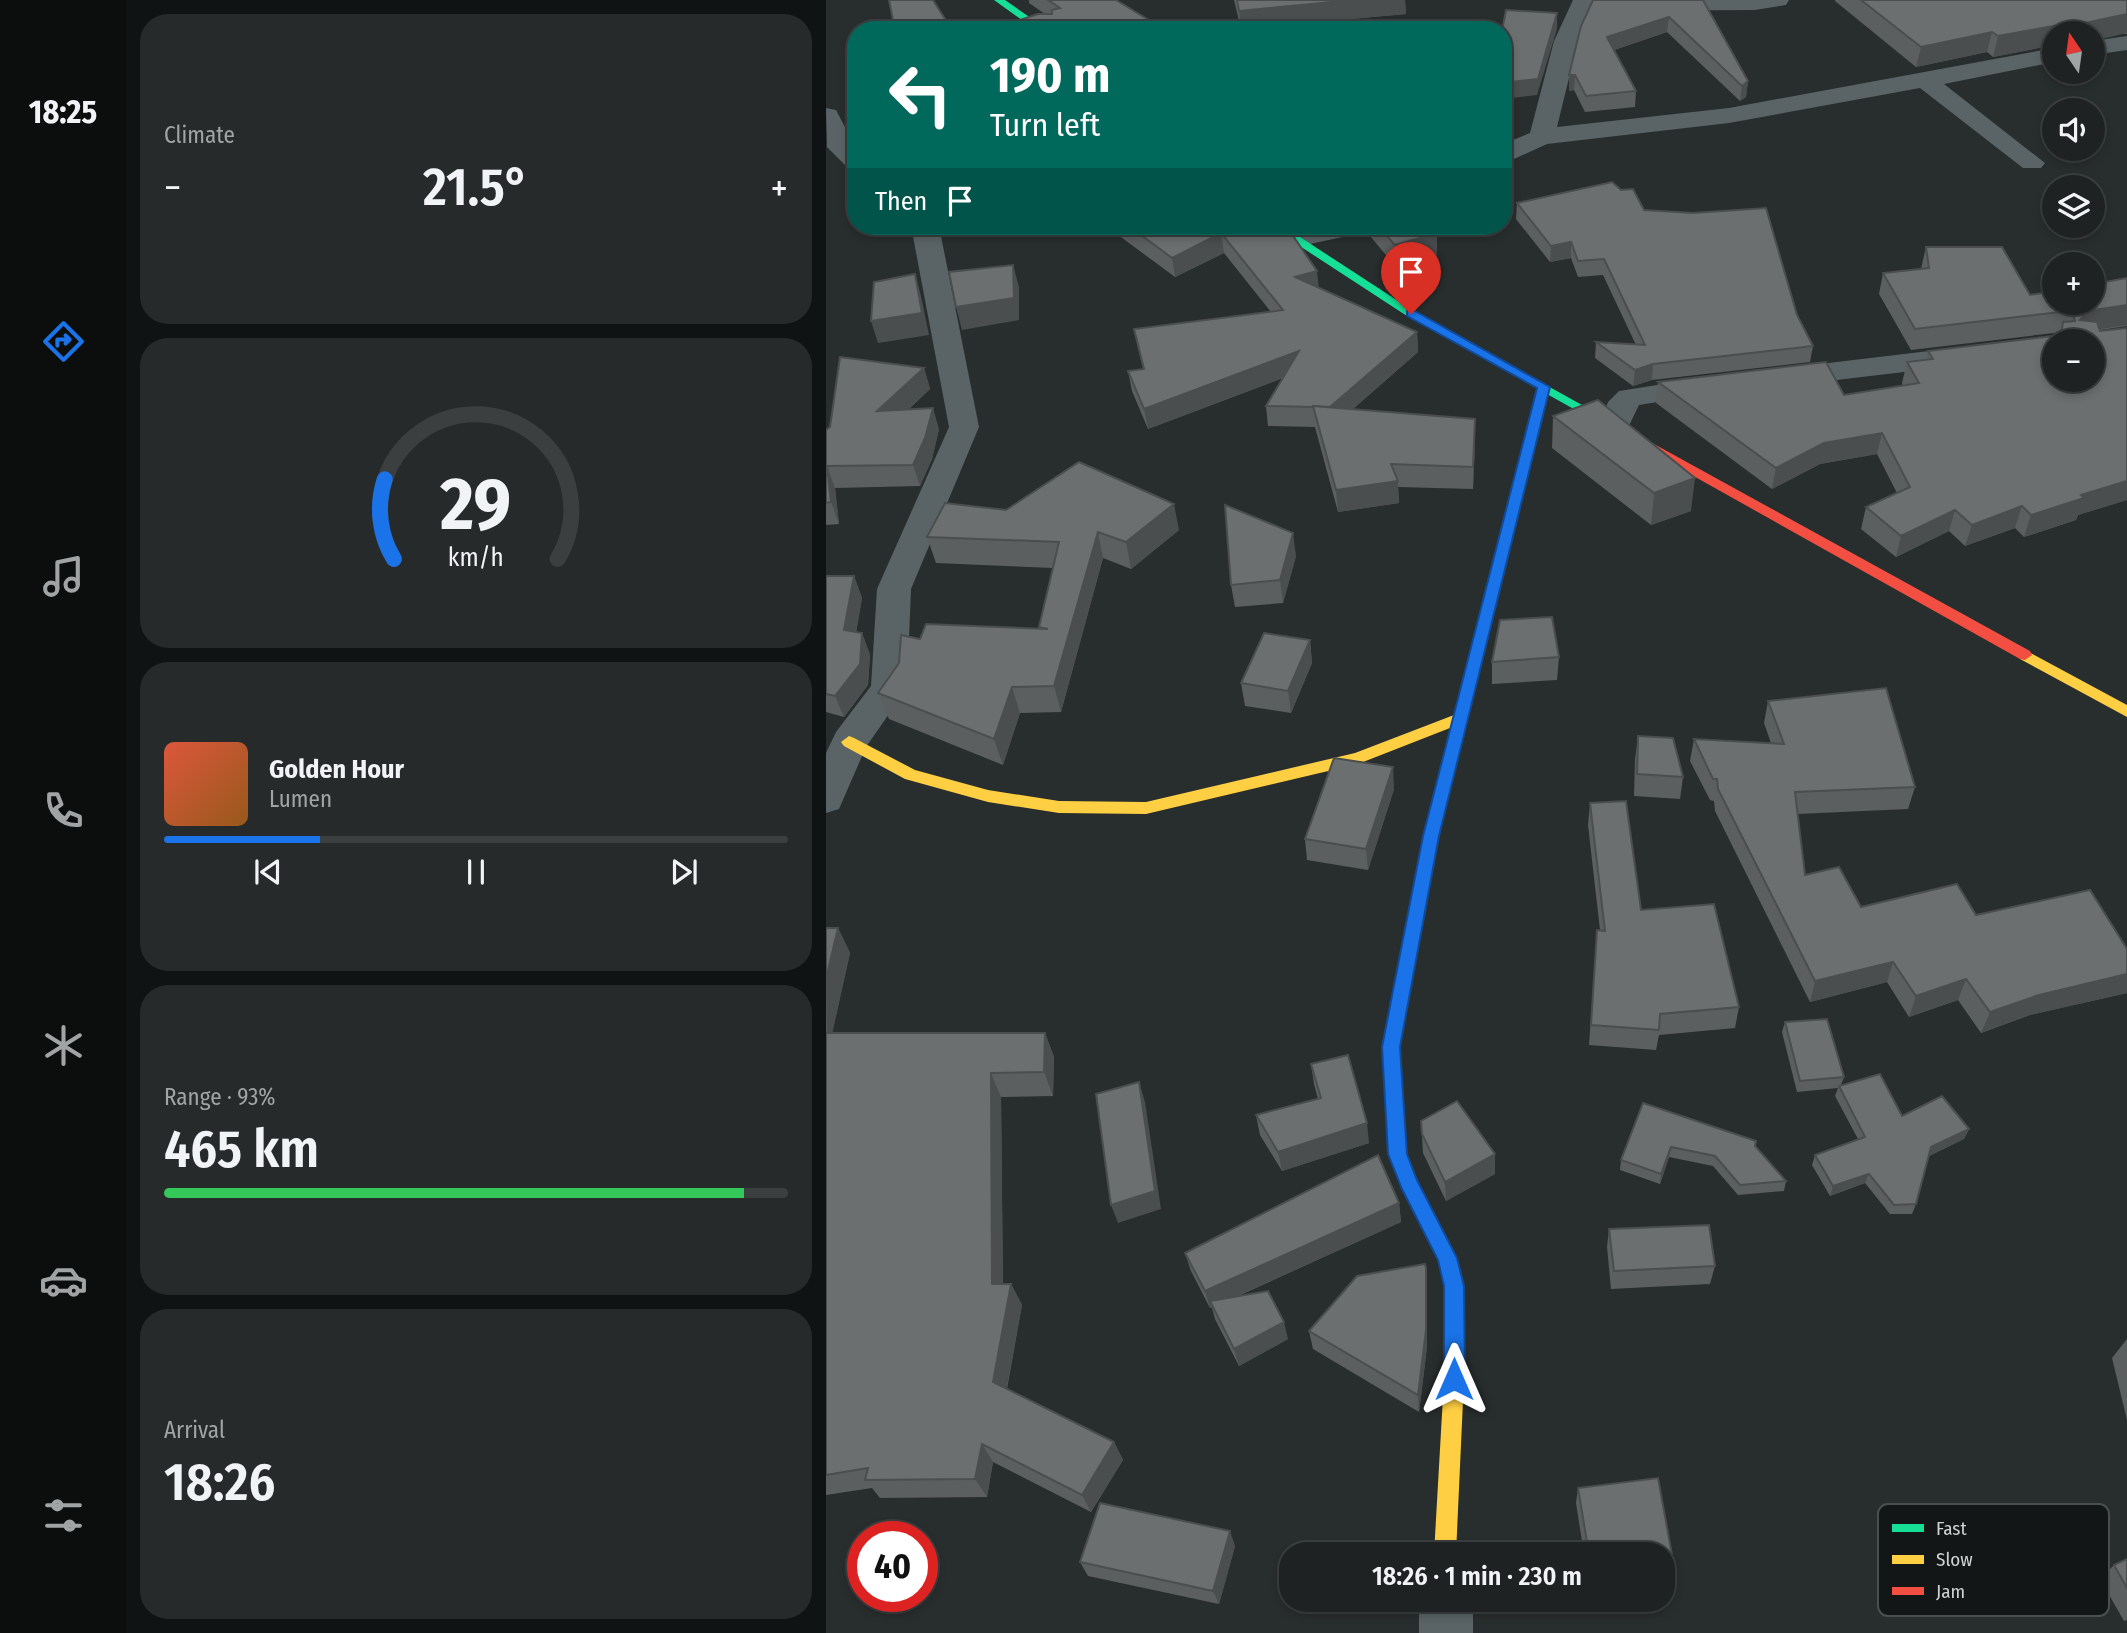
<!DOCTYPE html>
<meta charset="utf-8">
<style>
:root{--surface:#1e2222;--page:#262a2a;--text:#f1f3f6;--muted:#a1a4a5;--line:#3c3f40;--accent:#1a73e8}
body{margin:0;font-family:"Fira Sans Condensed",sans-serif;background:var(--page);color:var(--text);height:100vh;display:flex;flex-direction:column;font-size:26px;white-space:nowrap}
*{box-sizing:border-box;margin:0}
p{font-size:23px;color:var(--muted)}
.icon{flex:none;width:38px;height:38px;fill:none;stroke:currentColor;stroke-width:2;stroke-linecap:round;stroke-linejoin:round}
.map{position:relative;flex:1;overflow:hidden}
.side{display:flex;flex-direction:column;gap:14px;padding:14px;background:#101313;width:700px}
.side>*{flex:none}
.guide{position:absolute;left:21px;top:21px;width:665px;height:214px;border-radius:28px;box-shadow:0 4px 10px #0003,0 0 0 2px var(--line);background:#00695c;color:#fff;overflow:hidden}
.needle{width:46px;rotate:347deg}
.buttons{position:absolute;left:1216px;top:21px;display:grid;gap:14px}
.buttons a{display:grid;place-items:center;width:63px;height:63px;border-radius:50%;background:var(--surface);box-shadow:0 4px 10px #0003,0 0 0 2px var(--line);font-size:35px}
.speed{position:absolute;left:21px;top:1521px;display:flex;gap:14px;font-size:35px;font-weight:700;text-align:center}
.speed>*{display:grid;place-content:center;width:91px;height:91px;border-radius:50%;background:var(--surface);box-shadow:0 4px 10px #0003,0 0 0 2px var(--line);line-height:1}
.speed .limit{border:10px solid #d22;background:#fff;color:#111}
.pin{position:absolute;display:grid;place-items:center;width:60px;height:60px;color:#fff;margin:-72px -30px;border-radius:50% 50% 50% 0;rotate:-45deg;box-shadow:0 0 7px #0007}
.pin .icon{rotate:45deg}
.me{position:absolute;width:77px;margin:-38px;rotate:0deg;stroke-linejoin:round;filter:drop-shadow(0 0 5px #0008)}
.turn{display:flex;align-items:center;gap:24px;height:147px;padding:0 28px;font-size:32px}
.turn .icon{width:91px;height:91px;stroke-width:2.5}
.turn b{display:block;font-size:49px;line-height:60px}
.then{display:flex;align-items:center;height:66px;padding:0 28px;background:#0003;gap:14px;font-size:26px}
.big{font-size:52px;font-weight:600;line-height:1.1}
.side .card{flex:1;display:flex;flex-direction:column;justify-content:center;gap:10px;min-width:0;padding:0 24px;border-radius:28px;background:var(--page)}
.side .dial{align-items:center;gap:0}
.dial svg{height:182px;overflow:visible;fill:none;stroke:var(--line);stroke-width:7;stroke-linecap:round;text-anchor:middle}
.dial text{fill:var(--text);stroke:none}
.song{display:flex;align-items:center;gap:21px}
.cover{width:84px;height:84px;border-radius:10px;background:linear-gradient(135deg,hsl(10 70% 55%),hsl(30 70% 35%))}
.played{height:7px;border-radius:4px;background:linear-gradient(90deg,var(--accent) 25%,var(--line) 25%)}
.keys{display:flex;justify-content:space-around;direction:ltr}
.heat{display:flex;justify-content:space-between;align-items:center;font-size:38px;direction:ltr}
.charge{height:10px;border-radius:5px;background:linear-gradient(90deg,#34c759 93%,var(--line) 0)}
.trip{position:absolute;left:453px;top:1542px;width:396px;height:70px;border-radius:28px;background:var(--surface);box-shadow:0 4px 10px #0003,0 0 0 2px var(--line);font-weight:600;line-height:70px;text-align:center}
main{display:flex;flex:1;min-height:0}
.tab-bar{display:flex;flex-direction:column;width:126px;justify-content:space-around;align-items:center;background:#0c0e0e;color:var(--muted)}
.tab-bar .icon{width:49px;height:49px}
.tab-bar .active{color:var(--accent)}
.tab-bar b{font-size:32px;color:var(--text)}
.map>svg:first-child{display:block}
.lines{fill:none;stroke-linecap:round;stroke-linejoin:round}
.street{fill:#5a6466;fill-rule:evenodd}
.fast{fill:#16e098;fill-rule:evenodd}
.slow{fill:#ffcf43;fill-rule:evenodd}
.jam{fill:#f24e42;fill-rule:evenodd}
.wall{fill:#5c5f60}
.shaded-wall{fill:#4b4e4e}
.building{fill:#6b6f70;stroke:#4b4e4e;stroke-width:2;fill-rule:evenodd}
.route{fill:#1a73e8;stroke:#114b97;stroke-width:2}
.key{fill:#121616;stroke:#4a4e4f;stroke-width:2}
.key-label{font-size:19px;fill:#cdd2d3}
</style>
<main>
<nav class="tab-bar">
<b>18:25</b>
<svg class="icon active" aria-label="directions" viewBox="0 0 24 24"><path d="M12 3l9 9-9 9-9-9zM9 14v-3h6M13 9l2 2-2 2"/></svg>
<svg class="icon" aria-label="music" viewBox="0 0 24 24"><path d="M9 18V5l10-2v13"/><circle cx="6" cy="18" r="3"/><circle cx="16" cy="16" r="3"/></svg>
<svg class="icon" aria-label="phone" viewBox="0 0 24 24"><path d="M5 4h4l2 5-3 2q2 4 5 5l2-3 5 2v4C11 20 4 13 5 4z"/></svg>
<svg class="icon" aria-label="climate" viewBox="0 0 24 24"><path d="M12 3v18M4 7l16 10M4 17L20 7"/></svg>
<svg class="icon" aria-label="car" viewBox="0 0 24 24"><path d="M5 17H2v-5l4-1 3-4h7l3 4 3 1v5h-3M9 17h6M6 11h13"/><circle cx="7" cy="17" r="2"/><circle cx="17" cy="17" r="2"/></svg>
<svg class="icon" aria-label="filters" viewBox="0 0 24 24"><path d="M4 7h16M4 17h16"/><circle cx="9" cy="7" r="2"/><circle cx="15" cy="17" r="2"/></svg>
</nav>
<section class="side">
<div class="card"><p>Climate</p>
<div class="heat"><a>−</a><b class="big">21.5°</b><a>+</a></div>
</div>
<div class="card dial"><svg viewBox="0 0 100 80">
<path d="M14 69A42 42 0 1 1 86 69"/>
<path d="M14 69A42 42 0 0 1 10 34" stroke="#1a73e8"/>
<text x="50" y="56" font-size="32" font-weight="700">29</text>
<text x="50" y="72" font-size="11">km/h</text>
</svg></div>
<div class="card">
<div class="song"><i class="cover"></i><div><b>Golden Hour</b><p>Lumen</p></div></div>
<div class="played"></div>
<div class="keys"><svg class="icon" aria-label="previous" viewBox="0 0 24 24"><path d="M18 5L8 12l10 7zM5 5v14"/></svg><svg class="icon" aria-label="pause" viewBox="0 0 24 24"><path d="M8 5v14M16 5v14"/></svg><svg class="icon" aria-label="next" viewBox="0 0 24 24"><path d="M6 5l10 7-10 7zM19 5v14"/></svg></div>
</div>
<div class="card"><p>Range · 93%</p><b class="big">465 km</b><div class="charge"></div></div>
<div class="card"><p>Arrival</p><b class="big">18:26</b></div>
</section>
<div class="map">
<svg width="1301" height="1633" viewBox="0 0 1301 1633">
<rect width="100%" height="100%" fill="#282d2d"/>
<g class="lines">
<g class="street">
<polygon points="747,0 963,0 960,5 929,10 765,11 752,41 731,127 903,108 1228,48 1228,62 1118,84 1219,163 1215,168 1197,168 1094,88 903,123 721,144 677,164 677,144 704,133 728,41"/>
<polygon points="1301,36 1301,50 1267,55 1267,41"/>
<polygon points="0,108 10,110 30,148 30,170 21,167 1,147"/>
<polygon points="85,226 113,226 153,427 85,589 81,688 40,747 13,809 0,813 0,753 10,732 45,686 51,589 123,427"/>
<polygon points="493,226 544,226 540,232 470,247 460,245 456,239 460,233"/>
<polygon points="1228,336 1240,341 1228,341 1228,354 952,387 941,384 937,378 941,372 952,369"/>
<polygon points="882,377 893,380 897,386 893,392 813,405 799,434 788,437 777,434 773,427 782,402 793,391"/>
<rect x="593" y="1600" width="54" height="33"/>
</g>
<g class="fast">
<polygon points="168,0 179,0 222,30 210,30"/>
<polygon points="452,226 463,226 474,237 589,312 765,410 759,414 755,413 581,316 466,241"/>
<polygon points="593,890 599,892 601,897 574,1047 580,1154 603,1206 601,1212 594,1215 587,1212 562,1154 556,1047 585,897 587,892"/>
</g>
<g class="slow">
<polygon points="667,582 674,587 613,836 601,897 599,902 587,902 585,897 597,836 624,728 532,764 320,814 233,813 162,802 79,779 18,746 15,742 23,736 28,738 89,770 162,790 233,801 320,802 529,753 628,715 660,587"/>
<polygon points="1199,650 1301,705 1301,717 1194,659 1192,655"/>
<polygon points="594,1197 601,1200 631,1258 638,1286 638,1379 630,1554 608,1554 618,1379 618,1286 612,1260 585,1206 587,1200"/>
</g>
<g class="jam">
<polygon points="717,383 723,387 674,587 667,592 660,587 711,387"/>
<polygon points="759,406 1204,651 1206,655 1199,660 1194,659 755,413 753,410"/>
</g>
</g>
<g class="wall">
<polygon points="203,0 290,0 339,30 219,14 203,3"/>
<polygon points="408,0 579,0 580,14 415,29"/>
<polygon points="877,0 922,81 920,97 914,101 841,32 788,50 810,91 809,107 759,112 748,90 743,91 755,26"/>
<polygon points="1009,0 1301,0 1301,34 1228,33 1228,46 1228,45 1167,57 1161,52 1090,67 1009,1"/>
<polygon points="691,203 818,210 971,315 987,346 984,362 826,380 807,386 769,358 770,342 810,345 777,275 752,277 745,258 724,262 690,219"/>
<polygon points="280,226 458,226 492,288 591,332 592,352 527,409 649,441 647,489 572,487 573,503 512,512 489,427 442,426 440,406 457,378 322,429 306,391 302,371 317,369 308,329 445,312 398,253 349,277"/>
<polygon points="543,226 604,226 611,255 570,267 544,236"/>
<polygon points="1100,247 1204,295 1301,278 1301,326 1274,330 1274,331 1301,328 1301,500 1252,515 1250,520 1198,537 1189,528 1139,546 1123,531 1070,557 1035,529 1040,507 1071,493 1051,454 994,464 946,489 830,403 832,382 1018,395 1077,386 1076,383 1081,362 1100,360 1102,351 1233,336 1228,333 1085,350 1053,294 1057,273 1095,269"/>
<polygon points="98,368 104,389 83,409 113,429 106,459 94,486 9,488 13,524 0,525 0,430"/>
<polygon points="727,416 865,511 825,525 726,448"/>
<polygon points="353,530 305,569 277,558 235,712 194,713 177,765 63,719 52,693 94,639 214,629 227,568 110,563 101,537"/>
<polygon points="470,556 457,603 409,607 405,585"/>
<polygon points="0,576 28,576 36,598 30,632 36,633 44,655 42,685 18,717 0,712"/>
<polygon points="484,640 486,663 465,713 419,706 415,683"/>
<polygon points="733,657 731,680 666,684 666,662"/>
<polygon points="942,701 1089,787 1082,809 971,814 979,875 1035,907 1150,915 1301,949 1301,993 1204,1015 1155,1033 1132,1000 1083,1017 1061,982 984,1002 889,811 888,801 884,800 864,761 868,739 945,743 938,723"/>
<polygon points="812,736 857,777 854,799 808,796 809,759"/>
<polygon points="568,789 542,870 481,860 479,839"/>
<polygon points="764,803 815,910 913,1007 909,1028 833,1035 830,1050 763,1045 771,930 774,930 762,825"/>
<polygon points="0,928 12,928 24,953 6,1033 219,1033 228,1057 227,1096 175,1097 177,1284 185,1284 196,1305 181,1389 288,1442 297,1460 265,1512 167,1462 161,1497 54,1498 46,1488 0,1495"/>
<polygon points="959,1022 1018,1077 1015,1085 1076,1116 1143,1129 1138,1139 1103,1156 1090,1204 1086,1214 1064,1214 1039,1183 1004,1196 986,1165 989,1155 1032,1139 1009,1096 1012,1088 971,1092 956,1032"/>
<polygon points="485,1064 543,1143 456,1171 434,1135 430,1115 492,1099 488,1084"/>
<polygon points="817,1103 929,1146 960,1181 958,1191 912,1195 887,1166 843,1157 834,1184 794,1170 795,1160"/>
<polygon points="595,1121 669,1154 669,1174 620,1201 597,1153"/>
<polygon points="573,1203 575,1222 410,1297 462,1339 413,1366 389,1319 386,1308 384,1308 365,1271 359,1253"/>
<polygon points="783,1229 889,1266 884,1284 785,1289 781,1247"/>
<polygon points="600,1268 601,1286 601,1347 593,1412 487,1349 483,1331"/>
<polygon points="1301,1339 1301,1420 1286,1358"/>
<polygon points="832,1478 848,1566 844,1580 836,1581 836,1554 758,1554 750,1503 752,1488"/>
<polygon points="409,1546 393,1604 262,1576 254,1562"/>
<polygon points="1301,1559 1301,1620 1298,1621 1274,1579 1288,1565"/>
</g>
<g class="shaded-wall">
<polygon points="526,0 579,0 580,14 415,29 413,11"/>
<polygon points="731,13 731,29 711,95 677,99 677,83"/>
<polygon points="1301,14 1301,33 1267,41 1267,33 1235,33 1236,28"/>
<polygon points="843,17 841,32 780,53 781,37"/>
<polygon points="1233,25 1231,33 1228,33 1228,45 1167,57 1172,36"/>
<polygon points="1166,32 1161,52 1090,67 1095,47"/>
<polygon points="743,75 749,75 748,90 743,91"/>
<polygon points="922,81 920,97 914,101 916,86"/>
<polygon points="395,233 398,253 349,277 346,258"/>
<polygon points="611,233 611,255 570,267 569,245"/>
<polygon points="745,242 745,258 724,262 725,246"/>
<polygon points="187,265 193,287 193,320 136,330 130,307"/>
<polygon points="491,271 493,290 469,277"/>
<polygon points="89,274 95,296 103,335 52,343 45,321"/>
<polygon points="1301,305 1301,325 1255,332 1254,320 1261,311"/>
<polygon points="591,332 592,352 506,427 504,408"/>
<polygon points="473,351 475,371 322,429 318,409"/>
<polygon points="827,364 826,380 807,386 809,370"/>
<polygon points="98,368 104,389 58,432 51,411"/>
<polygon points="107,408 113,429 106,459 94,486 87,465"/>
<polygon points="649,419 649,441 647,489 647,467"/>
<polygon points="1056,433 1051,454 994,464 946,489 950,468 998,443"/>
<polygon points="1,466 9,488 13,524 5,502"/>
<polygon points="869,478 865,511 825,525 828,493"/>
<polygon points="572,481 573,503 512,512 510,490"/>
<polygon points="1301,481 1301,500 1252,515 1250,520 1198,537 1205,515 1255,495"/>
<polygon points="348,504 353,530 305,569 300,542"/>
<polygon points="1196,506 1189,528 1139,546 1146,525"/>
<polygon points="1129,510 1123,531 1070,557 1075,536"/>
<polygon points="272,532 277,558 235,712 228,686"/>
<polygon points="467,533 470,556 457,603 454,580"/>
<polygon points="28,576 36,598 27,652 18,630"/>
<polygon points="36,633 44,655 42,685 18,717 9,696"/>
<polygon points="484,640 486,663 465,713 462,691"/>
<polygon points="186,687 194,713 177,765 168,739"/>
<polygon points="567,767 568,789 542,870 540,849"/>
<polygon points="12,928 24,953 1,1057 0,979"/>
<polygon points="1067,962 1061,982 984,1002 989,981"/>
<polygon points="1301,974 1301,993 1204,1015 1155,1033 1164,1012 1213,995"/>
<polygon points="1140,979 1132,1000 1083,1017 1090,996"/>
<polygon points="219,1033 228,1057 227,1096 218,1072"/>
<polygon points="165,1073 175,1097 177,1305 166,1284"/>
<polygon points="313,1082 319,1102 335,1209 292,1223 285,1205"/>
<polygon points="541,1123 543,1143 456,1171 452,1152"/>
<polygon points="1143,1129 1138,1139 1101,1157 1105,1147"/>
<polygon points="845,1147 843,1157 834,1184 835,1174"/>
<polygon points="669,1154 669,1174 620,1201 619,1182"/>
<polygon points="1043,1174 1039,1183 1004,1196 1007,1186"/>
<polygon points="573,1203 575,1222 387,1307 384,1301 386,1308 384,1308 379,1291"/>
<polygon points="600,1268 601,1286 601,1347 593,1412 592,1395"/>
<polygon points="185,1284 196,1305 178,1402 167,1382"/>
<polygon points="458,1322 462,1339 413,1366 408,1349"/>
<polygon points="288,1442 297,1460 265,1512 256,1495"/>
<polygon points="156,1444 167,1462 161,1497 149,1479"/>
<polygon points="404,1531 409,1546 393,1604 387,1591"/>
</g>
<g class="building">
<polygon points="63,0 107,0 126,30 69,30"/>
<polygon points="222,0 290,0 339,30 163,30 212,14 226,14 226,10 234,8"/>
<polygon points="411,0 526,0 413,11"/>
<polygon points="767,0 877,0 922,81 916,86 843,17 781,37 810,91 760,96 749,75 743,75 755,26"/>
<polygon points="1035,0 1301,0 1301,14 1236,28 1233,25 1172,36 1166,32 1095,47"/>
<polygon points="680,10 731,13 712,79 677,83 677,30 672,30 672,26 677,26"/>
<polygon points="786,182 795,190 807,189 818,210 867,213 940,208 971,315 987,346 827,364 809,370 770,342 819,345 778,259 752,261 745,242 725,246 691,203"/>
<polygon points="303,226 458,226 465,233 491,271 469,277 591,332 504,407 487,406 487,407 440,406 473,351 318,409 302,371 318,369 308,329 457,310 395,233 346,258"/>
<polygon points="552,226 604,226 611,233 569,245"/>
<path d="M 1100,247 L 1176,247 L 1204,295 L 1228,291 L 1228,303 L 1267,303 L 1267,284 L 1301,278 L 1301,305 L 1261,311 L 1254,320 L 1271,322 L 1274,331 L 1301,328 L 1301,481 L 1255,495 L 1258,498 L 1205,515 L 1196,506 L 1146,525 L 1129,510 L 1075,536 L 1040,507 L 1084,487 L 1056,433 L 998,443 L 950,468 L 832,382 L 1000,362 L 1018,395 L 1093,383 L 1081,362 L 1107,359 L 1102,351 L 1235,335 L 1237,322 L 1249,321 L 1248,317 L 1234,312 L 1089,329 L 1057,273 L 1103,268 ZM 1228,341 L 1267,341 L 1267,380 L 1228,380 Z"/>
<polygon points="187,265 188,298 130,307 123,272"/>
<polygon points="89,274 96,313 45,321 48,282"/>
<polygon points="14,357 98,368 51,411 107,408 99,438 87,465 1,466 5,502 0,503 0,430 4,427"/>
<polygon points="772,400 869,478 828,493 727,416"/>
<polygon points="487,406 649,419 647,467 565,464 572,481 510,490"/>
<polygon points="253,462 348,504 300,542 272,532 228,686 186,687 168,739 52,693 73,663 75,635 94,639 100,624 222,629 213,627 233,542 101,537 119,503 180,510"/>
<polygon points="399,505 467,533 454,580 405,585"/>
<polygon points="0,576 28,576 18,630 36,633 34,664 9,696 0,694"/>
<polygon points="726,617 733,657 666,662 674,620"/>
<polygon points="438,633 484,640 462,691 415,683"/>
<polygon points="1060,688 1089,787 969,792 979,875 1013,867 1035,907 1131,884 1150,915 1264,890 1301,949 1301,974 1213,995 1164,1012 1140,979 1090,996 1067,962 989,981 892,789 891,779 887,779 868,739 958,744 942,701"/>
<polygon points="812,736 847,738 857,777 811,774"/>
<polygon points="508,758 567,767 540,849 479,839"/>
<polygon points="800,801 815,910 888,904 913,1007 834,1014 833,1030 765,1025 771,930 779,931 764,803"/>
<polygon points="0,928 12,928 0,979"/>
<polygon points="1001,1019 1018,1077 974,1081 959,1022"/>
<polygon points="0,1033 219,1033 218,1072 165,1073 166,1284 185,1284 167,1382 288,1442 256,1495 156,1444 149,1479 39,1480 42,1468 0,1475"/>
<polygon points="522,1055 541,1123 452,1152 430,1115 495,1098 485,1064"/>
<polygon points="1054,1074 1076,1116 1116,1096 1143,1129 1105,1147 1090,1204 1068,1205 1043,1174 1007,1186 989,1155 1039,1137 1013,1086"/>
<polygon points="313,1082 329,1191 285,1205 270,1094"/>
<polygon points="631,1101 669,1154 619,1182 596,1134 595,1121"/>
<polygon points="817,1103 930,1141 929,1146 960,1181 914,1185 889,1156 845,1147 835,1174 795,1160"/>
<polygon points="552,1155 573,1203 379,1291 359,1253"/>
<polygon points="883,1225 889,1266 788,1271 783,1229"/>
<polygon points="599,1264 600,1268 600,1330 592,1395 483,1331 531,1276"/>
<polygon points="442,1291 458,1322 408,1349 384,1301"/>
<polygon points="832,1478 848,1566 836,1567 836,1554 763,1554 752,1488"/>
<polygon points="274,1503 404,1531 387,1591 254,1562"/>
<polygon points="1301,1559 1301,1588 1288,1565"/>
</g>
<polygon class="route" points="581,311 589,311 724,387 613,836 574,1047 581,1154 591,1180 631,1258 638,1286 639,1379 636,1386 628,1389 621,1386 618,1379 618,1286 612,1260 576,1189 562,1154 556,1047 597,836 711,388 581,316"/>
<rect x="1052" y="1504" width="231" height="112" rx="10" class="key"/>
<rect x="1066" y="1524" width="32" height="8" fill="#16e098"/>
<rect x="1066" y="1555" width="32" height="9" fill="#ffcf43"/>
<rect x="1066" y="1587" width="32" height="8" fill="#f24e42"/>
<g class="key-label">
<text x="1110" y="1535">Fast</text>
<text x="1110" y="1566">Slow</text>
<text x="1110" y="1598">Jam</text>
</g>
</svg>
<div class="buttons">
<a><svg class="needle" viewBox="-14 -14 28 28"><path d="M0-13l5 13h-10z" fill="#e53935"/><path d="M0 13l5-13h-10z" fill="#a1a4a5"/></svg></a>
<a><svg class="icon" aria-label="sound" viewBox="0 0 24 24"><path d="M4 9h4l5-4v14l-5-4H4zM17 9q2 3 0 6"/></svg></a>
<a><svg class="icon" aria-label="layers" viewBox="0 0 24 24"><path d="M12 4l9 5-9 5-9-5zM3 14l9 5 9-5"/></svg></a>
<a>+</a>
<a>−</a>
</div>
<div class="speed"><div class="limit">40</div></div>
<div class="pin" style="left:585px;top:314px;background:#d93025"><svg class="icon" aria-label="arrive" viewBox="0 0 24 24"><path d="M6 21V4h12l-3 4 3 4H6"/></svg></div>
<svg class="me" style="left:628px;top:1379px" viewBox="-20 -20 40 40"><path d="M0-17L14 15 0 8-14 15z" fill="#1a73e8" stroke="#fff" stroke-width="4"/></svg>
<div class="trip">18:26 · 1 min · 230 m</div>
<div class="guide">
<div class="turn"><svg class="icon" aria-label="left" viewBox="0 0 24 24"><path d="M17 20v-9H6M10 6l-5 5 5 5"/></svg><div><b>190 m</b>Turn left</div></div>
<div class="then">Then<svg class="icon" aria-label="arrive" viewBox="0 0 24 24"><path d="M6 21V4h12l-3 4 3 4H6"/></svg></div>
</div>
</div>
</main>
